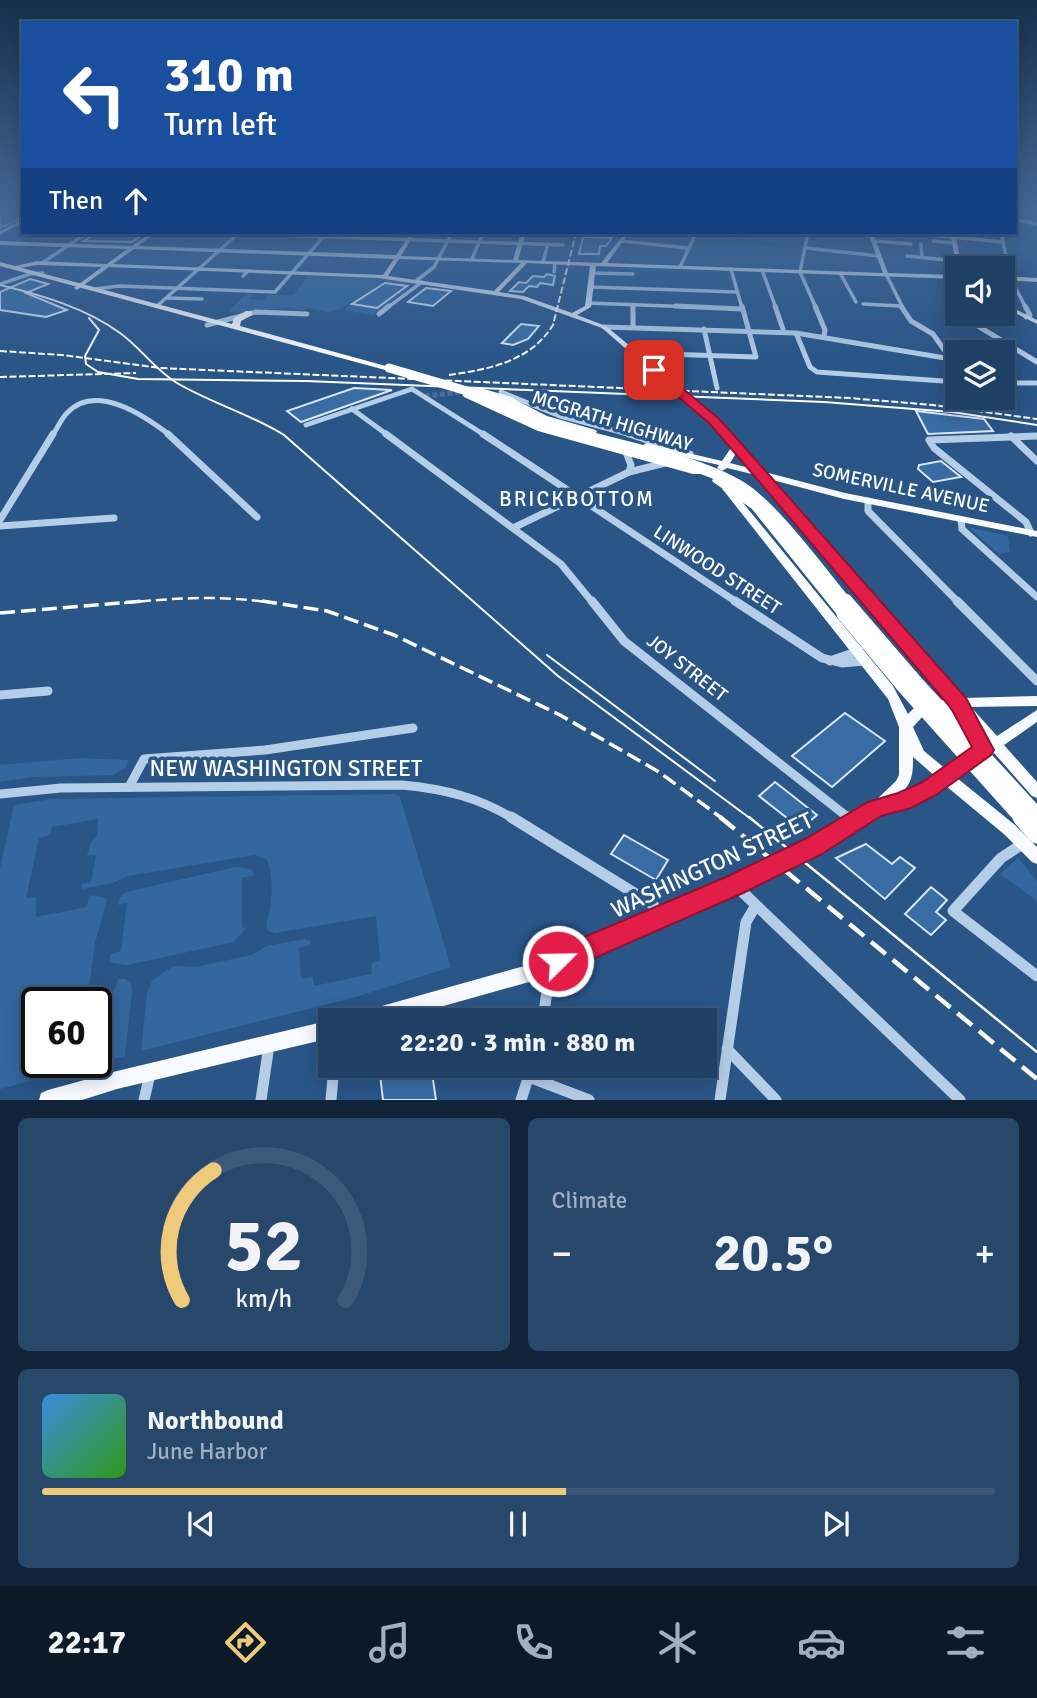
<!DOCTYPE html>
<meta charset="utf-8">
<style>
:root{--surface:#1f4065;--page:#27476b;--text:#f1f3f6;--muted:#a1afbf;--line:#3c5979;--accent:#efca7b}
body{margin:0;font-family:Signika,sans-serif;background:var(--page);color:var(--text);height:100vh;display:flex;flex-direction:column;font-size:26px;white-space:nowrap}
*{box-sizing:border-box;margin:0}
p{font-size:23px;color:var(--muted)}
.icon{flex:none;width:38px;height:38px;fill:none;stroke:currentColor;stroke-width:2;stroke-linecap:round;stroke-linejoin:round}
.map{position:relative;height:1100px;overflow:hidden}
.side{display:flex;flex-direction:column;gap:18px;padding:18px;background:#112338;flex:1}
.side>*{flex:none}
.hud{position:absolute;left:21px;top:21px;width:996px;height:214px;border-radius:0px;box-shadow:0 4px 18px #0003,0 0 0 2px var(--line);background:#1a4fa0;color:#fff;overflow:hidden}
.fabs{position:absolute;left:945px;top:256px;display:grid;gap:14px}
.fabs a{display:grid;place-items:center;width:70px;height:70px;border-radius:0px;background:var(--surface);box-shadow:0 4px 18px #0003,0 0 0 2px var(--line);font-size:35px}
.speed{position:absolute;left:21px;top:987px;display:flex;gap:14px;font-size:35px;font-weight:700;text-align:center}
.speed>*{display:grid;place-content:center;width:91px;height:91px;border-radius:50%;background:var(--surface);box-shadow:0 4px 18px #0003,0 0 0 2px var(--line);line-height:1}
.speed .limit{border:4px solid #111;border-radius:10px;background:#fff;color:#111}
.pin{position:absolute;display:grid;place-items:center;width:60px;height:60px;color:#fff;margin:-30px;border-radius:14px;box-shadow:0 4px 10px #0006}
.me{position:absolute;width:77px;margin:-38px;rotate:67deg;stroke-linejoin:round;filter:drop-shadow(0 0 5px #0008)}
.turn{display:flex;align-items:center;gap:24px;height:147px;padding:0 28px;font-size:32px}
.turn .icon{width:91px;height:91px;stroke-width:2.5}
.turn b{display:block;font-size:49px;line-height:60px}
.then{display:flex;align-items:center;height:66px;padding:0 28px;background:#0003;gap:14px;font-size:26px}
.big{font-size:52px;font-weight:700;line-height:1.1}
.side .card{flex:1;display:flex;flex-direction:column;justify-content:center;gap:10px;min-width:0;padding:0 24px;border-radius:10px;background:var(--page)}
.side .dial{align-items:center;gap:0}
.dial svg{height:182px;overflow:visible;fill:none;stroke:var(--line);stroke-width:7;stroke-linecap:round;text-anchor:middle}
.dial text{fill:var(--text);stroke:none}
.song{display:flex;align-items:center;gap:21px}
.cover{width:84px;height:84px;border-radius:10px;background:linear-gradient(135deg,hsl(210 70% 55%),hsl(110 70% 35%))}
.played{height:7px;border-radius:4px;background:linear-gradient(90deg,var(--accent) 55%,var(--line) 55%)}
.keys{display:flex;justify-content:space-around;direction:ltr}
.heat{display:flex;justify-content:space-between;align-items:center;font-size:38px;direction:ltr}
.side .tiles{flex:1;display:grid;gap:18px;grid-template-columns:1fr 1fr}
.card:last-child{grid-column:span 2}
.trip{position:absolute;left:318px;top:1008px;width:399px;height:70px;border-radius:0px;background:var(--surface);box-shadow:0 4px 18px #0003,0 0 0 2px var(--line);font-weight:700;line-height:70px;text-align:center}
.dock{display:flex;height:112px;justify-content:space-around;align-items:center;background:#0c1a28;color:var(--muted)}
.dock .icon{width:49px;height:49px}
.dock .selected{color:var(--accent)}
.dock b{font-size:32px;color:var(--text)}
.map>svg:first-child{display:block}
.green{fill:#33679e;fill-rule:evenodd}
.building{fill:#396ca3;stroke:#d8e7f6;stroke-width:2}
.lines{fill:none;stroke-linecap:round;stroke-linejoin:round}
.street-tunnel{stroke:#496e99;stroke-width:5;stroke-dasharray:5 2.5;stroke-linecap:butt}
.street-far4{stroke:#b5cee8;stroke-width:3.5}
.street-far3{stroke:#b5cee8;stroke-width:5}
.street-far2{stroke:#b5cee8;stroke-width:7}
.street-far1{stroke:#b5cee8;stroke-width:9}
.street{stroke:#b5cee8;stroke-width:11}
.secondary{fill:#deeaf7;fill-rule:evenodd}
.primary{fill:#f7fafe;fill-rule:evenodd}
.highway{fill:#fff;fill-rule:evenodd}
.tram-far1{stroke:#fff;stroke-width:2}
.tram{stroke:#fff;stroke-width:2.5}
.rail-far3{stroke:#fff;stroke-width:2;stroke-dasharray:7 2.5;stroke-linecap:butt}
.rail-far2{stroke:#fff;stroke-width:2.5;stroke-dasharray:11 5;stroke-linecap:butt}
.rail-far1{stroke:#fff;stroke-width:3.5;stroke-dasharray:15 6;stroke-linecap:butt}
.rail{stroke:#fff;stroke-width:4.5;stroke-dasharray:19 9;stroke-linecap:butt}
.primary-bridge{stroke:#f7fafe;stroke-width:8}
.highway-bridge-far3{stroke:#fff;stroke-width:9}
.highway-bridge-far2{stroke:#fff;stroke-width:11}
.highway-bridge-far1{stroke:#fff;stroke-width:15}
.highway-bridge{stroke:#fff;stroke-width:19}
.route{fill:#e11d48;stroke:#92132f;stroke-width:2}
.labels{text-anchor:middle;dominant-baseline:central;stroke-width:7;stroke-linejoin:round;paint-order:stroke}
.street-label{font-size:19px;fill:#fff;stroke:#295587}
.neighbourhood-label{font-size:21px;letter-spacing:2px;fill:#fff;stroke:#295587}
.near-street-label{font-size:23px;fill:#fff;stroke:#295587}
</style>
<div class="map">
<svg width="1037" height="1100" viewBox="0 0 1037 1100">
<rect width="100%" height="100%" fill="#295587"/>
<g class="green">
<polygon points="701,233 802,233 800,245 700,235"/>
<path d="M 309,275 L 384,279 L 375,287 L 387,279 L 415,283 L 373,315 L 343,310 L 357,299 C 348,304 340,310 330,312 C 319,313 312,305 301,311 L 288,308 L 235,313 L 229,311 L 247,293 L 254,294 L 249,299 L 264,300 L 268,295 L 293,295 Z"/>
<polygon points="968,527 1008,536 1010,552 999,554"/>
<polygon points="80,758 129,760 125,768 113,775 33,777 0,782 0,765"/>
<path d="M 394,794 L 400,797 L 451,967 L 356,997 L 141,1051 L 147,993 L 152,981 L 162,973 L 174,966 L 196,967 L 251,955 L 267,946 L 304,939 L 310,941 L 311,945 L 299,948 L 301,979 L 313,977 L 314,986 L 371,974 L 372,963 L 380,960 L 376,916 L 275,933 L 268,931 C 264,922 269,918 270,908 C 272,894 273,873 267,860 L 255,855 L 128,876 L 113,883 L 82,889 L 82,884 L 91,882 L 96,855 L 87,856 L 91,842 L 97,836 L 98,819 L 52,827 L 50,835 L 39,838 L 26,898 L 36,897 L 36,917 L 87,907 L 89,895 L 103,897 L 107,900 L 95,943 L 88,995 L 114,991 L 118,979 L 125,979 L 131,983 L 132,992 L 125,1056 L 0,1089 L 0,868 L 14,805 L 51,799 ZM 37,1003 L 96,1003 L 96,1062 L 37,1062 Z"/>
<polygon points="1018,858 1037,881 1037,901 1000,874"/>
<polygon points="235,867 252,869 254,875 242,878 242,928 247,927 234,942 128,965 112,963 109,959 111,954 121,951 127,903 118,905 120,897 126,892"/>
</g>
<g class="building">
<polygon points="10,209 23,209 23,217 0,228 0,214"/>
<polygon points="114,233 146,233 132,242 84,241 93,235"/>
<polygon points="583,237 590,237 612,238 606,246 600,246 599,254 579,254"/>
<polygon points="547,274 555,276 553,285 540,283 537,287 529,286 523,292 510,291 519,282 526,283 533,276 544,277"/>
<polygon points="30,279 48,284 26,293 67,310 46,317 0,310 0,292"/>
<polygon points="385,283 407,286 377,308 352,304"/>
<polygon points="426,288 451,291 433,306 408,302"/>
<polygon points="521,324 539,326 528,339 513,345 502,343"/>
<polygon points="354,388 392,390 301,422 287,411"/>
<polygon points="916,411 984,419 993,431 928,434"/>
<polygon points="941,461 961,477 933,482 918,469 919,465"/>
<polygon points="845,713 885,741 832,787 792,756"/>
<polygon points="775,782 817,815 801,829 759,796"/>
<polygon points="624,835 668,860 656,880 611,854"/>
<polygon points="866,844 892,864 900,857 915,868 885,899 836,858"/>
<polygon points="931,887 947,900 936,912 946,920 931,935 905,914"/>
<polygon points="379,1066 431,1066 436,1100 383,1100"/>
</g>
<g class="lines">
<polyline class="street-tunnel" points="425,396 462,392"/>
<g class="street-far4">
<polyline points="217,233 563,245"/>
<polyline points="808,233 800,272 816,308"/>
<polyline points="902,233 902,236"/>
<polyline points="908,233 1003,242"/>
<polyline points="1001,233 1011,279 1026,308"/>
<polyline points="621,241 687,248"/>
<polyline points="874,241 911,244"/>
<polyline points="933,241 953,243"/>
<polyline points="921,244 922,257"/>
<polyline points="806,248 879,256"/>
<polyline points="907,256 957,261"/>
<polyline points="472,259 483,233"/>
<polyline points="543,262 548,244"/>
<polyline points="42,263 87,233"/>
<polyline points="680,267 696,233"/>
<polyline points="731,269 742,308"/>
<polyline points="762,270 776,308"/>
<polyline points="554,272 555,264"/>
<polyline points="592,273 633,274"/>
<polyline points="840,273 856,302"/>
<polyline points="886,274 903,308"/>
<polyline points="243,276 248,271"/>
<polyline points="416,281 434,267 452,233"/>
<polyline points="0,284 30,274 43,273"/>
<polyline points="591,287 737,292"/>
<polyline points="95,289 119,286 275,292 324,236"/>
<polyline points="167,298 202,299"/>
<polyline points="588,303 721,308"/>
<polyline points="863,304 901,306"/>
<polyline points="633,305 633,308"/>
<polyline points="157,306 239,233"/>
<polyline points="387,308 422,282"/>
</g>
<g class="street-far3">
<polyline points="633,306 633,326"/>
<polyline points="676,306 742,309"/>
<polyline points="775,306 784,332"/>
<polyline points="815,306 825,330 824,336"/>
<polyline points="901,306 911,321 933,334 957,368"/>
<polyline points="1025,306 1030,315 1026,317"/>
<polyline points="966,313 968,320 1037,362"/>
<polyline points="379,314 389,306"/>
<polyline points="207,325 256,312 307,314"/>
<polyline points="604,327 796,333 951,359"/>
<polyline points="704,329 717,388"/>
<polyline points="796,333 810,367 817,372 957,382"/>
<polyline points="634,353 756,357 742,306"/>
<polyline points="1003,383 1037,383"/>
<polyline points="501,392 560,416 636,436"/>
<polyline points="352,409 389,436"/>
<polyline points="306,425 412,389 486,436"/>
<path d="M 52,436 C 57,429 61,419 67,413 C 96,382 145,416 171,436"/>
<polyline points="1028,436 1037,436"/>
</g>
<g class="street-far2">
<polyline points="168,434 257,517"/>
<polyline points="386,434 561,564 593,603"/>
<polyline points="483,434 738,603"/>
<polyline points="629,434 690,454"/>
<polyline points="1011,436 1037,461"/>
<polyline points="626,452 631,465 629,472"/>
<polyline points="868,501 868,511 959,603"/>
<polyline points="0,520 53,434"/>
<polyline points="961,520 962,529 1037,597"/>
<polyline points="0,526 114,518"/>
<polyline points="513,528 629,472 665,463"/>
<polyline points="1031,533 1026,522 934,448 929,440 1037,436"/>
</g>
<g class="street-far1">
<polyline points="592,601 624,641 850,819"/>
<polyline points="735,601 822,658 842,663 865,661"/>
<polyline points="957,601 1037,681"/>
<polyline points="830,661 859,651"/>
<polyline points="0,695 48,691"/>
<polyline points="129,787 144,759 265,750 413,728"/>
<path d="M 0,794 L 61,788 L 402,785 C 444,789 478,797 514,819"/>
</g>
<g class="street">
<polyline points="511,817 652,904 662,916"/>
<polyline points="848,817 854,822"/>
<polyline points="1024,843 1001,858 953,911 1037,976"/>
<polyline points="735,885 960,1100"/>
<polyline points="543,1020 547,991 544,969"/>
<polyline points="727,1049 776,1100"/>
<polyline points="529,1077 589,1100"/>
<polyline points="144,1100 150,1074"/>
<polyline points="261,1100 269,1045"/>
<polyline points="331,1100 334,1066"/>
<polyline points="521,1100 532,1066"/>
<polyline points="720,1100 746,922 755,907"/>
</g>
<g class="secondary">
<polygon points="23,219 23,222 0,235 0,231"/>
<path d="M 150,233 L 156,233 L 138,246 L 396,255 L 411,233 L 415,233 L 401,256 L 513,260 L 521,233 L 526,233 L 518,260 L 601,263 L 625,233 L 629,233 L 607,263 L 883,273 L 868,233 L 873,233 L 888,273 L 957,275 L 957,279 L 596,266 L 591,307 L 577,315 L 606,326 L 716,418 L 762,471 L 763,473 L 759,476 L 756,475 L 710,422 L 602,328 L 521,299 L 378,278 L 109,267 L 77,290 L 74,288 L 75,287 L 102,267 L 37,265 L 14,269 L 11,267 L 37,261 L 107,264 L 127,249 L 0,245 L 0,241 L 132,246 ZM 134,249 L 394,259 L 383,275 L 113,264 ZM 399,259 L 521,263 L 494,291 L 388,276 ZM 527,263 L 590,266 L 585,306 L 572,313 L 524,296 L 499,292 Z"/>
<polygon points="950,233 955,233 962,268 957,268 957,269"/>
<polygon points="1003,276 1037,278 1037,282 1003,280"/>
<polygon points="1003,303 1037,320 1037,324 1003,307"/>
</g>
<g class="primary">
<polygon points="1015,217 1037,222 1037,226 1015,221"/>
<polygon points="508,399 514,399 547,416 596,430 597,432 593,435 541,420 508,403"/>
<path d="M 646,443 L 722,461 L 733,445 L 736,444 L 740,447 L 730,463 L 845,493 L 1037,531 L 1037,537 L 844,499 L 769,479 L 963,698 L 1037,696 L 1037,706 L 971,707 L 997,736 L 1037,710 L 1037,722 L 1004,745 L 1037,782 L 1037,798 L 1032,796 L 994,753 L 957,778 L 1015,825 L 1037,847 L 1037,864 L 1032,862 L 1005,835 L 946,786 L 905,806 L 881,813 L 825,848 L 749,886 L 536,980 L 394,1020 L 355,1020 L 358,1014 L 364,1011 L 535,963 L 737,876 L 815,838 L 871,805 L 896,781 L 899,775 L 899,727 L 888,699 L 724,491 L 722,489 L 724,487 L 730,487 L 893,686 L 908,714 L 916,706 L 948,699 L 756,475 L 727,468 L 722,471 L 717,468 L 719,465 L 643,448 L 642,446 ZM 952,708 L 956,708 L 966,719 L 963,723 L 975,744 L 976,751 L 947,770 L 924,751 L 913,727 L 925,714 ZM 913,757 L 936,777 L 900,795 C 913,782 913,773 913,757 Z"/>
<polygon points="331,1020 331,1038 117,1089 82,1100 39,1100 41,1093 48,1090 117,1071"/>
</g>
<g class="highway">
<polygon points="0,262 232,324 234,318 246,311 252,311 252,315 241,321 240,326 393,368 389,371 0,266"/>
<polygon points="467,392 546,427 701,470 702,472 701,474 693,474 538,431 464,397 462,395"/>
<polygon points="717,477 760,505 849,611 851,614 849,617 839,617 752,509 713,482 712,480"/>
</g>
<g class="tram-far1">
<path d="M 0,285 C 41,295 86,308 120,333 C 141,348 155,370 177,383 C 211,403 250,414 284,435 L 558,676 L 751,819"/>
<polyline points="89,318 99,330 85,356 86,364 98,372 138,379 306,381 824,402 952,412 1037,425"/>
<polyline points="547,655 715,781"/>
</g>
<polyline class="tram" points="749,817 1037,1052"/>
<g class="rail-far3">
<polyline points="0,351 62,355 160,368 849,398 933,405 1037,419"/>
<path d="M 449,375 C 489,369 530,362 553,325 L 576,233"/>
<polyline points="0,377 136,373"/>
</g>
<path class="rail-far2" d="M 124,603 C 173,598 224,595 273,603"/>
<g class="rail-far1">
<polyline points="262,601 327,611 394,635 560,715 659,772 723,819"/>
<polyline points="0,613 144,601"/>
</g>
<polyline class="rail" points="720,817 1037,1079"/>
<polyline class="primary-bridge" points="480,392 511,401"/>
<polyline class="highway-bridge-far3" points="389,368 484,396 546,425 586,436"/>
<path class="highway-bridge-far2" d="M 579,434 C 628,448 695,460 738,485 C 772,504 820,571 847,603"/>
<g class="highway-bridge-far1">
<polyline points="845,601 914,681 1037,815"/>
<polyline points="844,614 903,685 1023,819"/>
</g>
<polyline class="highway-bridge" points="1022,817 1037,834"/>
</g>
<linearGradient id="sky" x2="0" y2="1"><stop stop-color="#172f4a"/><stop offset="0.58" stop-color="#436896"/><stop offset="1" stop-color="#436896" stop-opacity="0"/></linearGradient>
<rect width="1037" height="363" fill="url(#sky)"/>
<polygon class="route" points="650,368 658,368 718,418 732,433 966,698 994,750 991,755 936,795 911,808 881,816 822,854 743,893 558,974 549,970 545,961 549,952 726,877 805,839 868,802 898,793 921,783 972,747 951,708 723,439 709,423 650,373"/>
<g class="labels">
<g class="street-label">
<text transform="translate(612 421) rotate(17)">MCGRATH HIGHWAY</text>
<text transform="translate(901 488) rotate(12)">SOMERVILLE AVENUE</text>
<text transform="translate(717 570) rotate(33)">LINWOOD STREET</text>
<text transform="translate(687 668) rotate(38)">JOY STREET</text>
</g>
<g class="neighbourhood-label">
<text x="577" y="499">BRICKBOTTOM</text>
</g>
<g class="near-street-label">
<text x="286" y="768">NEW WASHINGTON STREET</text>
<text transform="translate(712 865) rotate(-25)">WASHINGTON STREET</text>
</g>
</g>
</svg>
<div class="fabs">
<a><svg class="icon" aria-label="sound" viewBox="0 0 24 24"><path d="M4 9h4l5-4v14l-5-4H4zM17 9q2 3 0 6"/></svg></a>
<a><svg class="icon" aria-label="layers" viewBox="0 0 24 24"><path d="M12 4l9 5-9 5-9-5zM3 14l9 5 9-5"/></svg></a>
</div>
<div class="speed"><div class="limit">60</div></div>
<div class="pin" style="left:654px;top:370px;background:#d93025"><svg class="icon" aria-label="arrive" viewBox="0 0 24 24"><path d="M6 21V4h12l-3 4 3 4H6"/></svg></div>
<svg class="me" style="left:558px;top:961px" viewBox="-20 -20 40 40"><circle r="17" fill="#e11d48" stroke="#fff" stroke-width="3"/><path d="M0-11L8 9 0 5-8 9z" fill="#fff"/></svg>
<div class="trip">22:20 · 3 min · 880 m</div>
<div class="hud">
<div class="turn"><svg class="icon" aria-label="left" viewBox="0 0 24 24"><path d="M17 20v-9H6M10 6l-5 5 5 5"/></svg><div><b>310 m</b>Turn left</div></div>
<div class="then">Then<svg class="icon" aria-label="ahead" viewBox="0 0 24 24"><path d="M12 20V5M6 11l6-6 6 6"/></svg></div>
</div>
</div>
<section class="side">
<div class="tiles">
<div class="card dial"><svg viewBox="0 0 100 80">
<path d="M14 69A42 42 0 1 1 86 69"/>
<path d="M14 69A42 42 0 0 1 28 12" stroke="#efca7b"/>
<text x="50" y="56" font-size="32" font-weight="700">52</text>
<text x="50" y="72" font-size="11">km/h</text>
</svg></div>
<div class="card"><p>Climate</p>
<div class="heat"><a>−</a><b class="big">20.5°</b><a>+</a></div>
</div>
<div class="card">
<div class="song"><i class="cover"></i><div><b>Northbound</b><p>June Harbor</p></div></div>
<div class="played"></div>
<div class="keys"><svg class="icon" aria-label="previous" viewBox="0 0 24 24"><path d="M18 5L8 12l10 7zM5 5v14"/></svg><svg class="icon" aria-label="pause" viewBox="0 0 24 24"><path d="M8 5v14M16 5v14"/></svg><svg class="icon" aria-label="next" viewBox="0 0 24 24"><path d="M6 5l10 7-10 7zM19 5v14"/></svg></div>
</div>
</div>
</section>
<nav class="dock">
<b>22:17</b>
<svg class="icon selected" aria-label="directions" viewBox="0 0 24 24"><path d="M12 3l9 9-9 9-9-9zM9 14v-3h6M13 9l2 2-2 2"/></svg>
<svg class="icon" aria-label="music" viewBox="0 0 24 24"><path d="M9 18V5l10-2v13"/><circle cx="6" cy="18" r="3"/><circle cx="16" cy="16" r="3"/></svg>
<svg class="icon" aria-label="phone" viewBox="0 0 24 24"><path d="M5 4h4l2 5-3 2q2 4 5 5l2-3 5 2v4C11 20 4 13 5 4z"/></svg>
<svg class="icon" aria-label="climate" viewBox="0 0 24 24"><path d="M12 3v18M4 7l16 10M4 17L20 7"/></svg>
<svg class="icon" aria-label="car" viewBox="0 0 24 24"><path d="M5 17H2v-5l4-1 3-4h7l3 4 3 1v5h-3M9 17h6M6 11h13"/><circle cx="7" cy="17" r="2"/><circle cx="17" cy="17" r="2"/></svg>
<svg class="icon" aria-label="filters" viewBox="0 0 24 24"><path d="M4 7h16M4 17h16"/><circle cx="9" cy="7" r="2"/><circle cx="15" cy="17" r="2"/></svg>
</nav>
